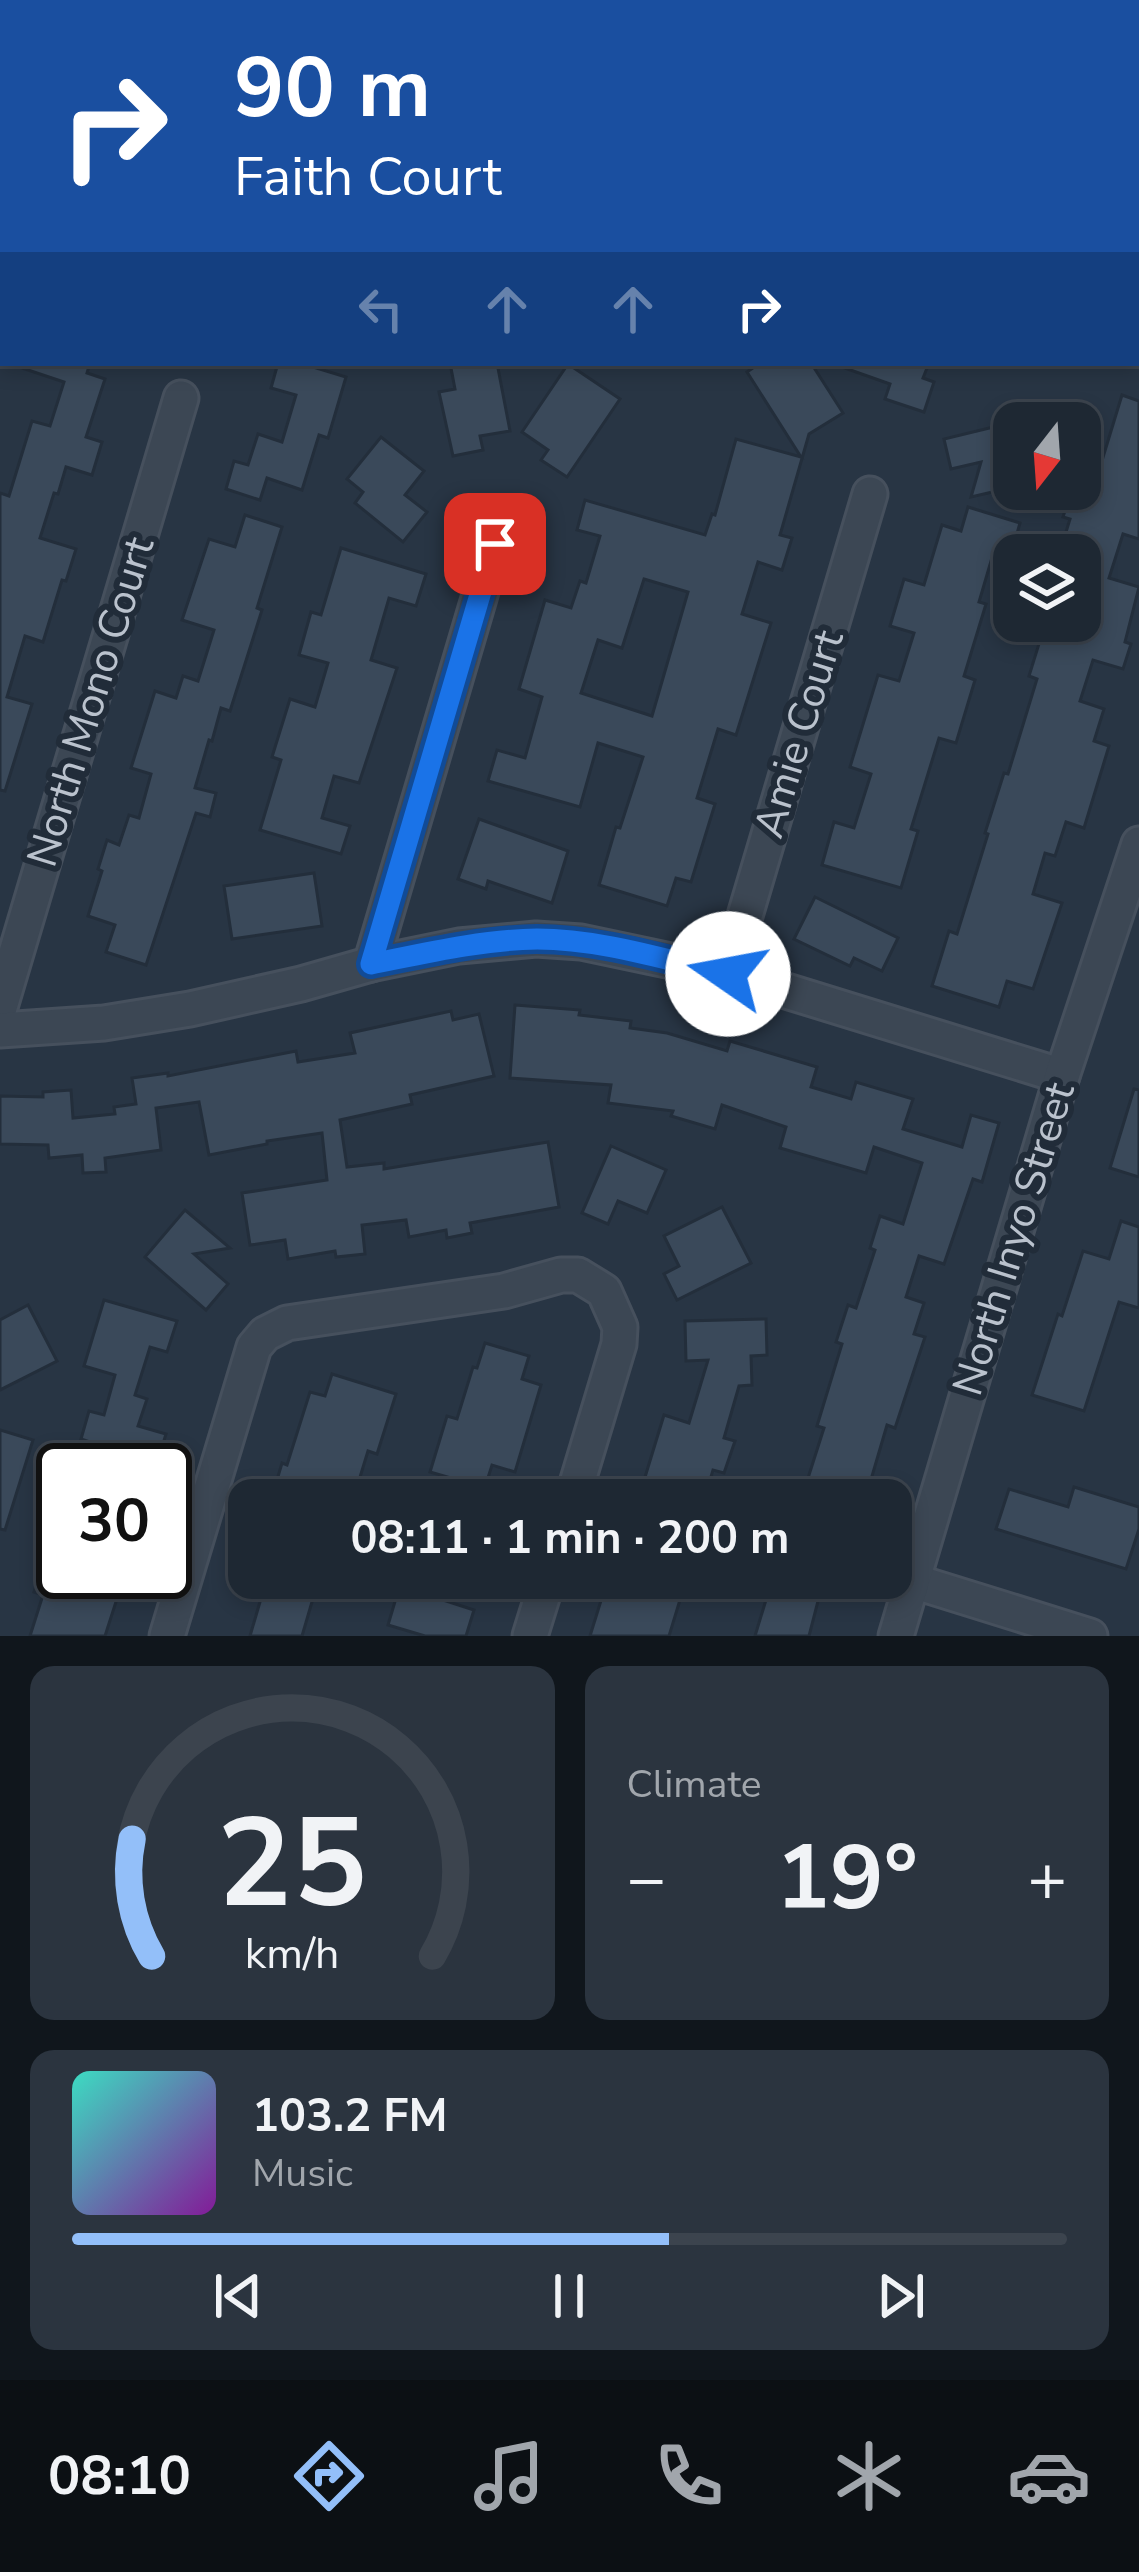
<!DOCTYPE html>
<meta charset="utf-8">
<style>
:root{--surface:#1e2833;--page:#2b343f;--text:#f1f3f6;--muted:#a1a6ac;--line:#3c444e;--accent:#93bff9}
body{margin:0;font-family:"Nunito Sans",sans-serif;background:var(--page);color:var(--text);height:100vh;display:flex;flex-direction:column;font-size:45px;white-space:nowrap}
*{box-sizing:border-box;margin:0}
p{font-size:39px;color:var(--muted)}
.icon{flex:none;width:66px;height:66px;fill:none;stroke:currentColor;stroke-width:2;stroke-linecap:round;stroke-linejoin:round}
.map{position:relative;height:1636px;overflow:hidden}
.drawer{display:flex;flex-direction:column;gap:30px;padding:30px;background:#10161c;flex:1}
.drawer>*{flex:none}
.banner{position:absolute;left:0px;top:0px;width:1140px;height:366px;box-shadow:0 6px 18px #0003,0 0 0 3px var(--line);background:#1a4fa0;color:#fff;overflow:hidden}
.needle{width:78px;rotate:197deg}
.fabs{position:absolute;left:993px;top:402px;display:grid;gap:24px}
.fabs a{display:grid;place-items:center;width:108px;height:108px;border-radius:24px;background:var(--surface);box-shadow:0 6px 18px #0003,0 0 0 3px var(--line);font-size:60px}
.speed{position:absolute;left:36px;top:1443px;display:flex;gap:24px;font-size:60px;font-weight:700;text-align:center}
.speed>*{display:grid;place-content:center;width:156px;height:156px;border-radius:50%;background:var(--surface);box-shadow:0 6px 18px #0003,0 0 0 3px var(--line);line-height:1}
.speed .limit{border:6px solid #111;border-radius:18px;background:#fff;color:#111}
.pin{position:absolute;display:grid;place-items:center;width:102px;height:102px;color:#fff;margin:-51px;border-radius:24px;box-shadow:0 6px 18px #0006}
.me{position:absolute;width:132px;margin:-66px;rotate:282deg;stroke-linejoin:round;filter:drop-shadow(0 0 9px #0008)}
.turn{display:flex;align-items:center;gap:42px;height:252px;padding:0 36px;font-size:54px}
.turn .icon{width:156px;height:156px;stroke-width:2.5}
.turn b{display:block;font-size:84px;line-height:102px}
.lanes{display:flex;align-items:center;height:114px;padding:0 36px;background:#0003;justify-content:center;gap:60px;direction:ltr}
.lanes .off{opacity:.35}
.big{font-size:90px;font-weight:700;line-height:1.1}
.drawer .tile{flex:1;display:flex;flex-direction:column;justify-content:center;gap:18px;min-width:0;padding:0 42px;border-radius:24px;background:var(--page)}
.drawer .dial{align-items:center;gap:0}
.dial svg{height:312px;overflow:visible;fill:none;stroke:var(--line);stroke-width:7;stroke-linecap:round;text-anchor:middle}
.dial text{fill:var(--text);stroke:none}
.song{display:flex;align-items:center;gap:36px}
.cover{width:144px;height:144px;border-radius:18px;background:linear-gradient(135deg,hsl(170 70% 55%),hsl(290 70% 35%))}
.played{height:12px;border-radius:6px;background:linear-gradient(90deg,var(--accent) 60%,var(--line) 60%)}
.keys{display:flex;justify-content:space-around;direction:ltr}
.heat{display:flex;justify-content:space-between;align-items:center;font-size:66px;direction:ltr}
.drawer .tiles{flex:1;display:grid;gap:30px;grid-template-columns:1fr 1fr}
.tile:last-child{grid-column:span 2}
.trip{position:absolute;left:228px;top:1479px;width:684px;height:120px;border-radius:24px;background:var(--surface);box-shadow:0 6px 18px #0003,0 0 0 3px var(--line);font-weight:700;line-height:120px;text-align:center}
.dock{display:flex;height:192px;justify-content:space-around;align-items:center;background:#0c1014;color:var(--muted)}
.dock .icon{width:84px;height:84px}
.dock .on{color:var(--accent)}
.dock b{font-size:54px;color:var(--text)}
.map>svg:first-child{display:block}
.green{fill:#2a4345}
.building{fill:#3a495a;stroke:#232e3b;stroke-width:3;fill-rule:evenodd}
.lines{fill:none;stroke-linecap:round;stroke-linejoin:round}
.minor-casing{stroke:#46505d;stroke-width:39}
.minor{stroke:#3c4754;stroke-width:33}
.route-casing{stroke:#114b97;stroke-width:30}
.route{stroke:#1a73e8;stroke-width:21}
.labels{text-anchor:middle;dominant-baseline:central;stroke-width:12;stroke-linejoin:round;paint-order:stroke}
.street-label{font-size:42px;fill:#bac2cd;stroke:#212c39}
</style>
<div class="map">
<svg width="1139" height="1636" viewBox="0 0 1139 1636">
<rect width="100%" height="100%" fill="#283544"/>
<polygon class="green" points="0,0 262,0 261,3 3,3 3,310 0,310"/>
<g class="building">
<polygon points="20,363 90,363 87,373 105,379 86,437 102,442 92,475 66,467 58,494 54,493 40,538 76,549 66,581 62,580 43,642 25,636 7,697 32,704 5,791 0,790 0,493 9,496 32,421 50,426 64,382 19,367"/>
<polygon points="278,363 300,363 346,377 328,438 319,435 302,490 267,478 260,500 226,489 234,461 248,465 258,434 282,442 296,395 271,388"/>
<polygon points="450,363 497,363 510,431 480,436 483,450 453,456 439,392 455,389"/>
<path d="M 760,363 L 811,363 L 843,413 L 809,434 L 780,535 L 792,538 L 782,570 L 758,562 L 742,614 L 771,623 L 736,735 L 718,729 L 697,798 L 715,804 L 691,882 L 676,878 L 667,906 L 599,885 L 616,827 L 620,828 L 643,757 L 598,743 L 580,807 L 488,781 L 497,750 L 525,758 L 542,697 L 519,689 L 545,600 L 571,608 L 580,581 L 586,583 L 600,536 L 577,530 L 585,500 L 705,535 L 712,514 L 715,515 L 736,439 L 801,457 L 747,372 ZM 644,579 L 688,592 L 652,716 L 581,693 L 598,640 L 622,648 Z"/>
<polygon points="839,363 929,363 923,378 934,382 924,412 885,399 890,384 839,366"/>
<polygon points="568,364 620,399 567,477 541,460 548,450 522,432"/>
<polygon points="1122,395 1139,401 1139,539 1123,534 1109,578 1139,587 1125,642 1131,644 1123,669 1093,660 1080,701 1104,709 1094,741 1109,746 1084,828 1066,822 1055,856 1045,853 1033,894 1062,903 1033,989 1007,981 999,1007 932,986 949,931 957,934 988,834 985,833 1004,773 1008,774 1037,679 1029,676 1046,621 1080,621 1080,555 1059,555 1070,519 1063,517 1072,489 1080,489 1080,458 1101,464"/>
<polygon points="1014,422 1014,487 971,497 981,462 951,469 944,439"/>
<polygon points="381,437 424,471 405,495 427,512 403,542 355,503 363,492 347,479"/>
<polygon points="968,507 1020,523 1008,565 991,561 979,602 986,604 964,676 975,680 956,743 939,738 911,829 918,831 901,888 822,865 834,822 854,828 871,774 850,767 878,675 899,681 914,633 890,626 904,579 924,585 942,525 961,531"/>
<polygon points="245,515 282,527 257,608 262,610 230,711 221,708 212,741 209,740 195,788 216,793 210,817 196,813 146,965 106,952 115,925 88,916 102,871 98,869 107,840 119,845 129,815 139,818 151,774 131,768 155,691 176,698 183,676 198,681 214,630 182,620 209,539 235,547"/>
<polygon points="341,548 426,574 416,606 389,598 371,660 397,668 359,783 334,776 322,818 350,826 341,854 260,830 281,760 272,757 290,699 315,707 328,663 299,655 311,612 321,615"/>
<polygon points="479,819 568,851 552,903 488,881 486,889 458,879"/>
<polygon points="314,873 322,926 232,939 224,886"/>
<polygon points="815,897 898,938 882,971 854,958 850,966 794,939"/>
<polygon points="515,1005 580,1010 579,1015 631,1021 630,1028 667,1033 727,1051 730,1041 817,1067 811,1087 851,1099 856,1082 913,1099 903,1129 962,1147 971,1115 999,1123 982,1182 973,1179 944,1264 919,1256 906,1297 924,1303 914,1334 925,1337 895,1428 887,1425 865,1500 801,1500 824,1428 817,1426 842,1344 836,1342 848,1305 856,1308 875,1250 870,1248 880,1216 903,1224 922,1163 874,1147 866,1173 780,1148 786,1127 722,1105 715,1129 671,1116 673,1111 608,1103 611,1085 510,1078"/>
<polygon points="451,1011 453,1020 479,1014 494,1076 410,1095 412,1104 340,1120 347,1167 384,1163 384,1169 548,1142 559,1207 470,1223 472,1233 447,1238 446,1230 409,1237 406,1220 362,1225 365,1254 336,1257 335,1251 288,1259 285,1240 250,1245 242,1193 327,1180 322,1133 267,1141 267,1144 209,1155 199,1102 156,1108 161,1150 105,1158 106,1172 83,1173 82,1155 49,1158 48,1145 0,1144 0,1096 43,1097 43,1092 71,1090 73,1118 115,1114 114,1107 136,1104 132,1078 168,1073 168,1076 296,1051 298,1062 355,1053 350,1033"/>
<polygon points="1134,1089 1139,1090 1139,1177 1110,1168"/>
<polygon points="611,1146 666,1170 647,1213 618,1201 608,1224 582,1213"/>
<polygon points="722,1207 751,1263 677,1300 664,1274 679,1266 664,1236"/>
<polygon points="185,1210 230,1248 194,1254 228,1284 206,1310 145,1257"/>
<polygon points="1121,1221 1139,1227 1139,1308 1119,1302 1084,1411 1032,1395 1058,1314 1062,1316 1083,1251 1109,1259"/>
<polygon points="104,1300 177,1321 167,1352 150,1347 135,1395 147,1399 138,1426 166,1434 155,1470 85,1470 93,1443 81,1439 89,1411 104,1415 115,1375 84,1366"/>
<polygon points="28,1305 57,1361 0,1390 0,1320"/>
<polygon points="766,1319 767,1355 751,1356 752,1385 739,1386 724,1438 735,1441 724,1473 713,1470 704,1500 638,1500 664,1415 689,1423 708,1360 686,1361 685,1321"/>
<polygon points="485,1343 529,1356 522,1379 541,1385 515,1472 492,1465 481,1500 444,1500 451,1478 430,1472 447,1416 457,1419 473,1367 477,1368"/>
<polygon points="332,1374 396,1394 377,1454 368,1451 353,1500 271,1500 282,1463 287,1465 310,1392 325,1396"/>
<polygon points="0,1430 33,1440 5,1530 0,1529"/>
<polygon points="1074,1487 1139,1507 1139,1529 1126,1569 996,1529 1009,1489 1068,1507"/>
<polygon points="58,1514 63,1515 63,1572 97,1572 123,1580 105,1636 30,1636 43,1595 34,1592"/>
<polygon points="267,1578 319,1578 302,1636 250,1636"/>
<polygon points="402,1578 437,1578 451,1582 446,1601 474,1610 466,1636 425,1636 388,1625"/>
<polygon points="608,1578 674,1578 671,1587 683,1590 669,1636 590,1636"/>
<polygon points="784,1578 824,1578 809,1636 755,1636 769,1590 780,1593"/>
</g>
<g class="lines">
<defs>
<g id="minor">
<polyline points="290,3 290,0"/>
<polyline points="1137,85 1139,85"/>
<polyline points="371,964 495,544"/>
<polyline points="728,973 870,494"/>
<polyline points="0,1007 181,398"/>
<polyline points="0,1030 104,1023 190,1009 301,984 371,964 459,946 536,939 581,942 728,973 1062,1076"/>
<polyline points="913,1581 1090,1636"/>
<polyline points="167,1636 254,1347 265,1334 287,1323 504,1291 561,1275 578,1275 604,1291 620,1327 619,1344 572,1500"/>
<polyline points="530,1636 548,1578"/>
<polyline points="896,1636 1062,1076 1139,844"/>
</g>
</defs>
<use href="#minor" class="minor-casing"/>
<use href="#minor" class="minor"/>
</g>
<g class="lines">
<defs>
<path id="route" d="M 495,544 L 371,964 C 426,953 481,940 537,939 C 601,939 666,960 728,974"/>
</defs>
<use href="#route" class="route-casing"/>
<use href="#route" class="route"/>
</g>
<g class="labels">
<g class="street-label">
<text transform="translate(91 702) rotate(-73)">North Mono Court</text>
<text transform="translate(799 734) rotate(-73)">Amie Court</text>
<text transform="translate(1014 1239) rotate(-73)">North Inyo Street</text>
</g>
</g>
</svg>
<div class="fabs">
<a><svg class="needle" viewBox="-14 -14 28 28"><path d="M0-13l5 13h-10z" fill="#e53935"/><path d="M0 13l5-13h-10z" fill="#a1a6ac"/></svg></a>
<a><svg class="icon" aria-label="layers" viewBox="0 0 24 24"><path d="M12 4l9 5-9 5-9-5zM3 14l9 5 9-5"/></svg></a>
</div>
<div class="speed"><div class="limit">30</div></div>
<div class="pin" style="left:495px;top:544px;background:#d93025"><svg class="icon" aria-label="arrive" viewBox="0 0 24 24"><path d="M6 21V4h12l-3 4 3 4H6"/></svg></div>
<svg class="me" style="left:728px;top:974px" viewBox="-20 -20 40 40"><circle r="19" fill="#fff"/><path d="M0-13L10 11 0 6-10 11z" fill="#1a73e8"/></svg>
<div class="trip">08:11 · 1 min · 200 m</div>
<div class="banner">
<div class="turn"><svg class="icon" aria-label="right" viewBox="0 0 24 24"><path d="M7 20v-9h11M14 6l5 5-5 5"/></svg><div><b>90 m</b>Faith Court</div></div>
<div class="lanes"><svg class="icon off" aria-label="left" viewBox="0 0 24 24"><path d="M17 20v-9H6M10 6l-5 5 5 5"/></svg><svg class="icon off" aria-label="ahead" viewBox="0 0 24 24"><path d="M12 20V5M6 11l6-6 6 6"/></svg><svg class="icon off" aria-label="ahead" viewBox="0 0 24 24"><path d="M12 20V5M6 11l6-6 6 6"/></svg><svg class="icon" aria-label="right" viewBox="0 0 24 24"><path d="M7 20v-9h11M14 6l5 5-5 5"/></svg></div>
</div>
</div>
<section class="drawer">
<div class="tiles">
<div class="tile dial"><svg viewBox="0 0 100 80">
<path d="M14 69A42 42 0 1 1 86 69"/>
<path d="M14 69A42 42 0 0 1 9 39" stroke="#93bff9"/>
<text x="50" y="56" font-size="32" font-weight="700">25</text>
<text x="50" y="72" font-size="11">km/h</text>
</svg></div>
<div class="tile"><p>Climate</p>
<div class="heat"><a>−</a><b class="big">19°</b><a>+</a></div>
</div>
<div class="tile">
<div class="song"><i class="cover"></i><div><b>103.2 FM</b><p>Music</p></div></div>
<div class="played"></div>
<div class="keys"><svg class="icon" aria-label="previous" viewBox="0 0 24 24"><path d="M18 5L8 12l10 7zM5 5v14"/></svg><svg class="icon" aria-label="pause" viewBox="0 0 24 24"><path d="M8 5v14M16 5v14"/></svg><svg class="icon" aria-label="next" viewBox="0 0 24 24"><path d="M6 5l10 7-10 7zM19 5v14"/></svg></div>
</div>
</div>
</section>
<nav class="dock">
<b>08:10</b>
<svg class="icon on" aria-label="directions" viewBox="0 0 24 24"><path d="M12 3l9 9-9 9-9-9zM9 14v-3h6M13 9l2 2-2 2"/></svg>
<svg class="icon" aria-label="music" viewBox="0 0 24 24"><path d="M9 18V5l10-2v13"/><circle cx="6" cy="18" r="3"/><circle cx="16" cy="16" r="3"/></svg>
<svg class="icon" aria-label="phone" viewBox="0 0 24 24"><path d="M5 4h4l2 5-3 2q2 4 5 5l2-3 5 2v4C11 20 4 13 5 4z"/></svg>
<svg class="icon" aria-label="climate" viewBox="0 0 24 24"><path d="M12 3v18M4 7l16 10M4 17L20 7"/></svg>
<svg class="icon" aria-label="car" viewBox="0 0 24 24"><path d="M5 17H2v-5l4-1 3-4h7l3 4 3 1v5h-3M9 17h6M6 11h13"/><circle cx="7" cy="17" r="2"/><circle cx="17" cy="17" r="2"/></svg>
</nav>
